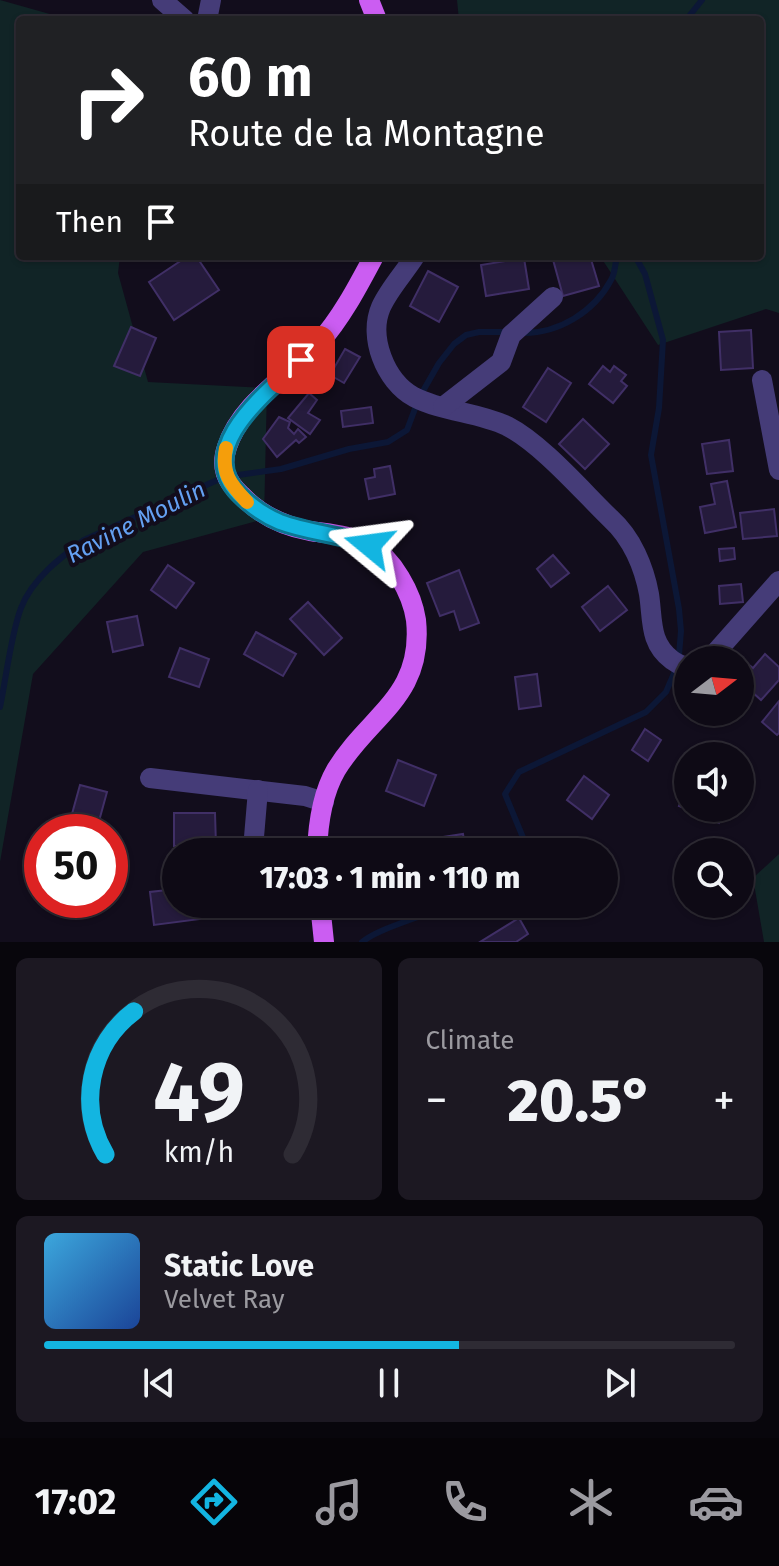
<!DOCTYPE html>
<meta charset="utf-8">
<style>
:root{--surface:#0e0a15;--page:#1c1822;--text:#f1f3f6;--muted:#9b9aa0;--line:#2e2b34;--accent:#13b5e1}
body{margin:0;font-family:"Fira Sans",sans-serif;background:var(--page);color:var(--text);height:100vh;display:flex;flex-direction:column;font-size:30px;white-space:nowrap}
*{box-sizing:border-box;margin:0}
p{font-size:26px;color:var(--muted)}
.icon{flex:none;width:44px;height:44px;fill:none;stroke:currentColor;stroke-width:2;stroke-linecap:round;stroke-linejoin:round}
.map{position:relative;height:942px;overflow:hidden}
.side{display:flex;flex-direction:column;gap:16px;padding:16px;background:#08060c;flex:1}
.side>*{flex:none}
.top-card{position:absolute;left:16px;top:16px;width:748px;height:244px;border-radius:8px;box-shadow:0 2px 6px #0004,0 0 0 2px var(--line);background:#202124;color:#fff;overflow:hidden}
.needle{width:52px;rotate:74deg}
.buttons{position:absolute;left:674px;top:646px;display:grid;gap:16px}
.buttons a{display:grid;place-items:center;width:80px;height:80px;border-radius:50%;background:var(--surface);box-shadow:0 2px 6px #0004,0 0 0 2px var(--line);font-size:40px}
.speed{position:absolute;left:24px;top:814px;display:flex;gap:16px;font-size:40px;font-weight:700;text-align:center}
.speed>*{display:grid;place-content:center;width:104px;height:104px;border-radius:50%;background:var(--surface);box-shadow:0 2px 6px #0004,0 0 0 2px var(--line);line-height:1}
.speed .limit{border:12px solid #d22;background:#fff;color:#111}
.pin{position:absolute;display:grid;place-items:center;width:68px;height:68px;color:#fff;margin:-34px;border-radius:16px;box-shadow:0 4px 12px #0006}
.me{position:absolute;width:88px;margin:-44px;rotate:286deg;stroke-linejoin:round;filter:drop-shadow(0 0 6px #0008)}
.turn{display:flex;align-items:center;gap:28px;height:168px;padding:0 40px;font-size:36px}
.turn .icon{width:104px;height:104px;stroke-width:2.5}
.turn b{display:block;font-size:56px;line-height:68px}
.then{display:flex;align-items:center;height:76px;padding:0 40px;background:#0003;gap:16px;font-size:30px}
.big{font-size:60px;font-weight:800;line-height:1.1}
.side .tile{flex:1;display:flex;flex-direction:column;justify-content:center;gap:12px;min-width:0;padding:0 28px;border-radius:12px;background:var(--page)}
.side .dial{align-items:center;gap:0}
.dial svg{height:208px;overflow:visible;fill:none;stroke:var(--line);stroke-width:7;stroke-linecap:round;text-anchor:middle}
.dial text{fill:var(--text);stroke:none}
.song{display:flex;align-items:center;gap:24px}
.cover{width:96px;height:96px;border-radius:12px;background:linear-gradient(135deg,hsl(200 70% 55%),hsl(220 70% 35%))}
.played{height:8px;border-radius:4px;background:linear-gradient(90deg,var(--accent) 60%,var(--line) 60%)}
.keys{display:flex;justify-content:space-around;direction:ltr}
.heat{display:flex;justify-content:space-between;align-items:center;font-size:44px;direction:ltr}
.side .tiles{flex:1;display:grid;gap:16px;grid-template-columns:1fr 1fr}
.tile:last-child{grid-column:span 2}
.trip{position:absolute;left:162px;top:838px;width:456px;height:80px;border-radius:40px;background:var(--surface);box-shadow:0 2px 6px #0004,0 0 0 2px var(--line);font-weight:800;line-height:80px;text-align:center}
.tabs{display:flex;height:128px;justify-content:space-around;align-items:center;background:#060408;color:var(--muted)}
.tabs .icon{width:56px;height:56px}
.tabs .active{color:var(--accent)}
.tabs b{font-size:36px;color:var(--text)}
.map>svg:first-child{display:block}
.green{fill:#112426}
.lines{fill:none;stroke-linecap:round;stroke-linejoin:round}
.stream{stroke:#0c1736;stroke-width:6}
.building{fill:#251b3c;stroke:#402f66;stroke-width:2}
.minor{stroke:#453c78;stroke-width:20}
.major{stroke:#cb5df2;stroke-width:20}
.route-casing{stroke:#0c7692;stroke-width:20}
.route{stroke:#13b5e1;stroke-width:14}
.slow{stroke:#f59e0b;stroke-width:14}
.labels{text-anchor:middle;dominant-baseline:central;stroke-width:8;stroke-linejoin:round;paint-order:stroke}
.water-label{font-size:24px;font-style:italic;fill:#64a0f2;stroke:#120d1c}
</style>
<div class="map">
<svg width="779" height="942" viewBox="0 0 779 942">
<rect width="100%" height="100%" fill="#120d1c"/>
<g class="green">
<polygon points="0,0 71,20 20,20 20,256 120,256 118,273 148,382 267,388 264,519 143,552 33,674 0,862"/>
<polygon points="457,0 779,0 779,313 766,309 658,345 600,256 760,256 760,20 459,20"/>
<polygon points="779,854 779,942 764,942 753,878"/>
</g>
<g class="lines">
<g class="stream">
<polyline points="686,20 702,0"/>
<polyline points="635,256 645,274 663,340 659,408 651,455 679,609 681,631 679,655"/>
<path d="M 524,333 C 559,333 594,312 611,280 C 615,274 615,264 617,256"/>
<path d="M 0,707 C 6,679 11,634 21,608 C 32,579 60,558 84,540 L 224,477 L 281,469 L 349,449 L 388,442 L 407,430 L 419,398 L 439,363 L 454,344 L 466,335 L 479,332 L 504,332"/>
<polyline points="529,852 505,794 519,772 646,712 666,692 675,671"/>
<path d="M 362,942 C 381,927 426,916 451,904"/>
</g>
</g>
<g class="building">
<polygon points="188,256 196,256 219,290 174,320 149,282"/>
<polygon points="552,256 590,256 599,286 563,296"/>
<polygon points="524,258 529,289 486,296 481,265"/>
<polygon points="428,271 458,287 439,322 410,306"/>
<polygon points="131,327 156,338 140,376 114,366"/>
<polygon points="751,330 753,368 721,370 719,332"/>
<polygon points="345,349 360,357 344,383 330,375"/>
<polygon points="603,366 610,372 614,366 626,375 621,381 627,386 613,403 589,384"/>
<polygon points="548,368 571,383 546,422 523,407"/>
<polygon points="309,393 317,400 308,413 320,420 310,434 288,418"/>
<polygon points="371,407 373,423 343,427 341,411"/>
<polygon points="279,417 290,422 288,428 294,434 298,429 306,437 299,443 296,440 277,457 263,439"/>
<polygon points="583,419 609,444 585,469 559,444"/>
<polygon points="729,440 733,471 707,474 702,444"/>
<polygon points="390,466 395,494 369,499 365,479 375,477 374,469"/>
<polygon points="727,481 736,527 705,533 700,507 715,504 711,484"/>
<polygon points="774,509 777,536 743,539 740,513"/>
<polygon points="734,548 735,559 720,561 719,549"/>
<polygon points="553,555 569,573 551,587 537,569"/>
<polygon points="168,565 194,583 176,608 151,590"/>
<polygon points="459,570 479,623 460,630 454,611 440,616 427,583"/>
<polygon points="741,584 743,602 720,604 719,586"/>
<polygon points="608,586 627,610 600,631 582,607"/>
<polygon points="308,602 342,638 324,655 290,619"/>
<polygon points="137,616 143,645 113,652 107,622"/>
<polygon points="256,632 296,654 283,676 244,654"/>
<polygon points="180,648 209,659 199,687 169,677"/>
<polygon points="765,654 779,667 779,680 761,700 740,681 740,673 748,664 753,668"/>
<polygon points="537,674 541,706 519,709 515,677"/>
<polygon points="779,701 779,733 777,735 762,722"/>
<polygon points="645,729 661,740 648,761 632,750"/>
<polygon points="398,760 436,775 424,806 386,791"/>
<polygon points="584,776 609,795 592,819 567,800"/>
<polygon points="80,785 107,792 96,832 67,832"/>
<polygon points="688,785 688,808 725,808 719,823 679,806"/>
<polygon points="174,813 215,813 216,846 174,846"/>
<polygon points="463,834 466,852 438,852 436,838"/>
<polygon points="176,889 176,904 206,904 208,918 154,925 150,892"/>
<polygon points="519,918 528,934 516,942 480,942"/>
</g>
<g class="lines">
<g class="minor">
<polyline points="162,0 185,20"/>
<polyline points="207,20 211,0"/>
<path d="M 415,256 C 405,272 389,289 381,307 C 368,337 385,381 414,397 C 443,412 478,412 507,426 C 542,444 582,491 611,519 C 632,538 644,567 649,594 C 653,620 649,643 672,660 C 678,664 681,666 688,667"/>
<polyline points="762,380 779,470"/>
<polyline points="443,407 501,362 511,335 553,297"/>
<polyline points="709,660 779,581"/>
<polyline points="150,778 305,796 324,802"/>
<polyline points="254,837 258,790"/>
</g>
<g class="major">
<polyline points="369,0 377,20"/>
<path d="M 317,852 C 318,824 322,794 336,770 C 369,715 424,697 416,620 C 412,593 393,559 369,545 C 351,535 330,534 310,531 C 284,526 259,514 241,495 C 226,481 220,467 227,447 C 241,403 289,376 319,343 C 342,317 358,286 374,256"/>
<polyline points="320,904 324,942"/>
</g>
</g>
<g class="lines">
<defs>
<path id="route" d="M 301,360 C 269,391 193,447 239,494 C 251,506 263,515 280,522 C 309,533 340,534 369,545"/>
</defs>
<use href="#route" class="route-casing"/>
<use href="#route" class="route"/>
<path class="slow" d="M 226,448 C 221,473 230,484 247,502"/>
</g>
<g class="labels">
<g class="water-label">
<text transform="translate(136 522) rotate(-27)">Ravine Moulin</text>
</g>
</g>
</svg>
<div class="buttons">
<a><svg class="needle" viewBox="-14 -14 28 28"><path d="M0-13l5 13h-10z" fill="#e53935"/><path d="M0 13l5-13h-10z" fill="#9b9aa0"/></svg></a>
<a><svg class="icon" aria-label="sound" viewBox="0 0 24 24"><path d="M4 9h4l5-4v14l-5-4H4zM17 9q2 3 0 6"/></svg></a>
<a><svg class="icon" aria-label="search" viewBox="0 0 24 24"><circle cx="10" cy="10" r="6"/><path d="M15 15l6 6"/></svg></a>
</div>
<div class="speed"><div class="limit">50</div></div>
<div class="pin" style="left:301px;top:360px;background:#d93025"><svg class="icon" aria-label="arrive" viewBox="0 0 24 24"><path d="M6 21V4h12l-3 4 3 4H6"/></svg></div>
<svg class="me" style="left:369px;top:545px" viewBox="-20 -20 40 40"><path d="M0-17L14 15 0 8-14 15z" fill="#13b5e1" stroke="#fff" stroke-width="4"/></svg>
<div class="trip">17:03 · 1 min · 110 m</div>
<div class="top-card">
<div class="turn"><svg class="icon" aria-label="right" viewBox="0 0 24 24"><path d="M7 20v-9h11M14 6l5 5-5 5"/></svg><div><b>60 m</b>Route de la Montagne</div></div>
<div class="then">Then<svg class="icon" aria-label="arrive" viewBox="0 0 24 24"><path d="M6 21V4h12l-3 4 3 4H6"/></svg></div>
</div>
</div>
<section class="side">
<div class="tiles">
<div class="tile dial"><svg viewBox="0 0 100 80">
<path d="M14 69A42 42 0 1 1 86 69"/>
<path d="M14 69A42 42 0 0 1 25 14" stroke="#13b5e1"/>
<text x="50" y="56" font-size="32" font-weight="700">49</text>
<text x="50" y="72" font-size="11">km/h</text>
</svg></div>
<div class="tile"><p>Climate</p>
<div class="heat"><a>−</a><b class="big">20.5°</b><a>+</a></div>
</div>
<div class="tile">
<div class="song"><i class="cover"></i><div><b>Static Love</b><p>Velvet Ray</p></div></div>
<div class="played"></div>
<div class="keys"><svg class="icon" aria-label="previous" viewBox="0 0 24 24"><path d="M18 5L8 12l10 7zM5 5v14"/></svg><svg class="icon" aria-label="pause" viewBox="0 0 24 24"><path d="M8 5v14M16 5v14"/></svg><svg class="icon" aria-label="next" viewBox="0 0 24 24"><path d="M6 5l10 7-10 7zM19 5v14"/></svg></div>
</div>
</div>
</section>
<nav class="tabs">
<b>17:02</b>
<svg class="icon active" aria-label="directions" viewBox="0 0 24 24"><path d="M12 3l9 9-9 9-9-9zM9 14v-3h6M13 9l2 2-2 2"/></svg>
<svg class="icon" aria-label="music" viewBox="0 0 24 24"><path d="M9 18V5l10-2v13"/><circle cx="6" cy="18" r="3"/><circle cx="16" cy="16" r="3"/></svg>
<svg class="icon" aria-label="phone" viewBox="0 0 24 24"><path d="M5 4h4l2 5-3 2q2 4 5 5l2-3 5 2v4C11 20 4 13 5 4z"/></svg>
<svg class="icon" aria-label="climate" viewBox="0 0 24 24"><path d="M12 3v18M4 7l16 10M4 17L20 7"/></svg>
<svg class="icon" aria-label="car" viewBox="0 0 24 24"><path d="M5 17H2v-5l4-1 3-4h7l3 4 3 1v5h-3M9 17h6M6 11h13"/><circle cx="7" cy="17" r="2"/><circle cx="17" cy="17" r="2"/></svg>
</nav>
